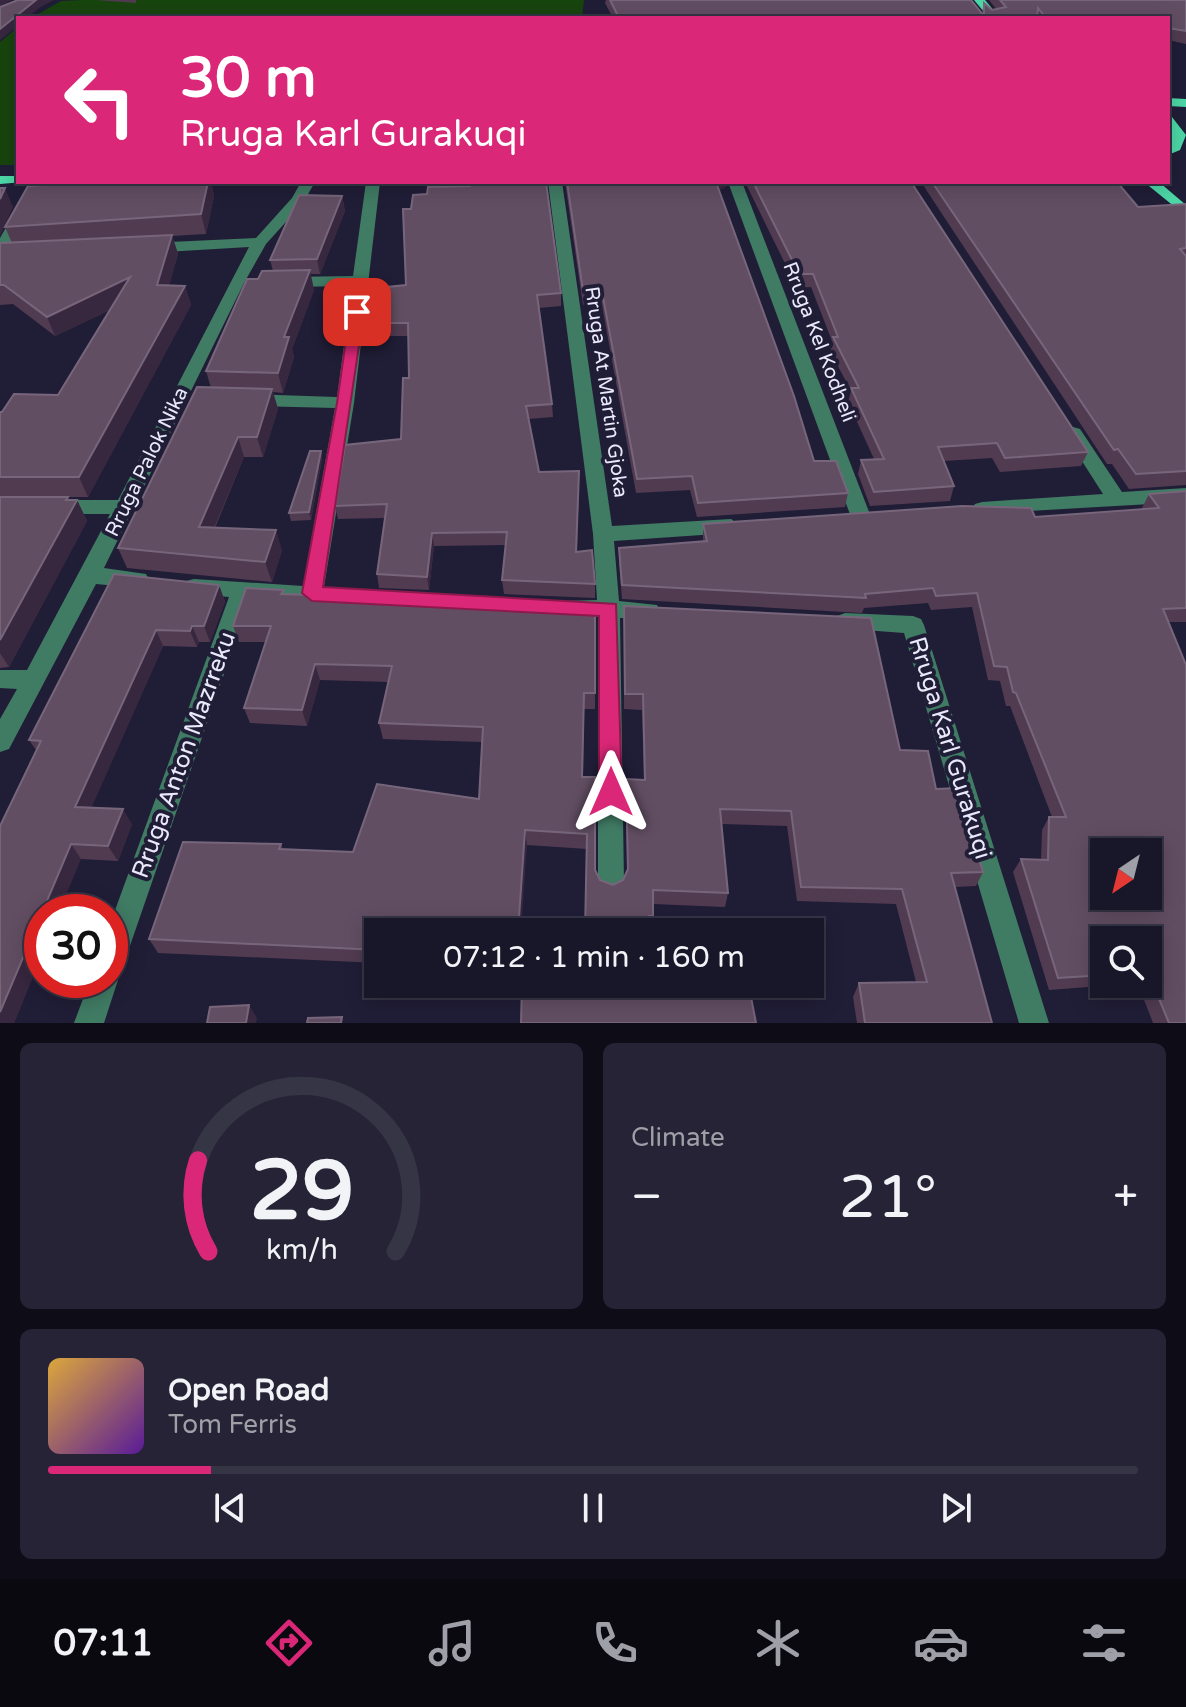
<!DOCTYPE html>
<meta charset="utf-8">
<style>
:root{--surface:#181629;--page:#252335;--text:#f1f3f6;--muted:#9f9fa8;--line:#363546;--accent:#db2777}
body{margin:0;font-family:"Varela Round",sans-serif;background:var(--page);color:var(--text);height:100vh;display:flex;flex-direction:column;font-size:30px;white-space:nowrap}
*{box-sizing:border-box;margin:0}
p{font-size:26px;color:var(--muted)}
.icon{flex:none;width:44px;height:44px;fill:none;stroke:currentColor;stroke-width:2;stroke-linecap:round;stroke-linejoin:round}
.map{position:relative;height:1023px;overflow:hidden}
.sheet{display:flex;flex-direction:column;gap:20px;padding:20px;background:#0d0c17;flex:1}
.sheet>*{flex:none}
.hud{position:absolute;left:16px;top:16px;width:1154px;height:168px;border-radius:0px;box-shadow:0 4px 20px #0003,0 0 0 2px var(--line);background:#db2777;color:#fff;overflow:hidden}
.needle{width:52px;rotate:215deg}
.controls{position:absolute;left:1090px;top:838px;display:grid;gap:16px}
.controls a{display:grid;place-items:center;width:72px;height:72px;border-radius:0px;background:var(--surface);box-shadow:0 4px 20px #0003,0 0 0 2px var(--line);font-size:40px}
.speed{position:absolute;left:24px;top:894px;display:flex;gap:16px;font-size:40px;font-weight:700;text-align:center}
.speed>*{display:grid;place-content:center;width:104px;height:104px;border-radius:50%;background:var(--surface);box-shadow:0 4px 20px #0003,0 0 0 2px var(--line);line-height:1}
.speed .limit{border:12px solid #d22;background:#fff;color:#111}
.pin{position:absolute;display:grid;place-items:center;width:68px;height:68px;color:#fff;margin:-34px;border-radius:16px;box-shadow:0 4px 12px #0006}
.me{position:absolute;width:88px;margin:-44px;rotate:0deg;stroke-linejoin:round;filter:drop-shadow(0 0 6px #0008)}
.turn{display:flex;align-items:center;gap:28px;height:168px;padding:0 32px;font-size:36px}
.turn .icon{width:104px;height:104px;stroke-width:2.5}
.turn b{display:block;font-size:56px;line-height:68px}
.big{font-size:60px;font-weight:600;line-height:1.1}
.sheet .widget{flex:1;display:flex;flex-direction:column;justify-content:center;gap:12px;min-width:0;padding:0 28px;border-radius:12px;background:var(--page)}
.sheet .dial{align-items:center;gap:0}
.dial svg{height:208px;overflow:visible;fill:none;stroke:var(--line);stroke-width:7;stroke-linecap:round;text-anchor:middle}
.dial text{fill:var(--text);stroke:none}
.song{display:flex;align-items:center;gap:24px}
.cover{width:96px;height:96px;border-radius:12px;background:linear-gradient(135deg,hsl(40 70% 55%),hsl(270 70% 35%))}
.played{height:8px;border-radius:4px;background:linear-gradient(90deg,var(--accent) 15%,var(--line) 15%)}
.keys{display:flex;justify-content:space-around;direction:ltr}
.heat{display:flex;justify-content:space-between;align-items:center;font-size:44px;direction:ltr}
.sheet .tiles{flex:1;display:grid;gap:20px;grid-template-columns:1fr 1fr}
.widget:last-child{grid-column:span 2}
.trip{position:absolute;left:364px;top:918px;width:460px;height:80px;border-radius:0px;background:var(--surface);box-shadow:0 4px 20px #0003,0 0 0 2px var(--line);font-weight:600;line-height:80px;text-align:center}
.tab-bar{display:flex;height:128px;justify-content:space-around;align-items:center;background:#0a0910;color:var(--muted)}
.tab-bar .icon{width:56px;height:56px}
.tab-bar .current{color:var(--accent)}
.tab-bar b{font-size:36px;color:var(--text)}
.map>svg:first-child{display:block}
.green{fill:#18440e}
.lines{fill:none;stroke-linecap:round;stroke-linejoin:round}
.minor{fill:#407b64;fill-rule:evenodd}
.major{fill:#4dd7a7;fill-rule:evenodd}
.wall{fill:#513b51}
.shaded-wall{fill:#37273f}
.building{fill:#624e63;stroke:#77667b;stroke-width:2;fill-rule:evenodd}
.route{fill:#db2777;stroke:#8e194d;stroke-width:2}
.labels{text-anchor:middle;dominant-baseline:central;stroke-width:8;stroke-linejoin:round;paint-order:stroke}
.street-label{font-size:20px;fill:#e9e9fb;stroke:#201d37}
.near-street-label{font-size:24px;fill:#e9e9fb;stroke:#201d37}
</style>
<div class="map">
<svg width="1186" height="1023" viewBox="0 0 1186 1023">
<rect width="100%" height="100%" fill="#201d37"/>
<g class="green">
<polygon points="81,0 584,0 582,18 31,18 61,1"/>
<polygon points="18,27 18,165 0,165 0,42"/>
</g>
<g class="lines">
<g class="minor">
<polygon points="301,182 315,182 303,203 266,244 244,283 104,568 146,574 149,580 146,586 138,588 96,584 9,749 0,752 0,719 17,689 0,688 0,670 27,670 110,514 0,514 0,500 118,500 249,247 148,253 140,248 148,243 256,238 292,198"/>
<polygon points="366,182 380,182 354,403 324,587 377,592 380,598 377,604 369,606 250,599 124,963 116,975 118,980 104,1023 74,1023 90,980 110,980 110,924 229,597 186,593 183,587 186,581 194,579 303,586 335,408 249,406 240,400 249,394 337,397 352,286 288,287 280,282 288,277 353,276"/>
<polygon points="548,182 562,182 612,526 731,519 741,526 731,533 614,541 619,601 657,605 660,611 657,617 620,618 624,883 621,892 611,896 601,892 598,883 598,617 561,613 558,607 561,601 597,600 593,534"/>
<polygon points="728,182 742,182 871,517 868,522 854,522 851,517"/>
<polygon points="21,209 28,213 8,252 0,257 0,238 16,210"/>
<polygon points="1073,427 1080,429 1122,492 1186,488 1186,502 975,514 972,509 975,504 982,502 1103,494 1064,433"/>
<polygon points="845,613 913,616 921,619 924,625 1049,1023 1019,1023 904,633 837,628 834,622 837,616"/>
</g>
<g class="major">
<polygon points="974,0 985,0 1000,18 989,18"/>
<polygon points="1168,98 1186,99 1186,107 1168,106"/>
<polygon points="1168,116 1172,117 1186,135 1180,150 1168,155 1172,135 1168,129"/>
<polygon points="0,176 18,176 18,182 24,182 0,184"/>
<polygon points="1144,182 1159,182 1186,205 1186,216"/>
</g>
</g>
<g class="wall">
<polygon points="96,0 136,0 136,3"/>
<polygon points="606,0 971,0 982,13 984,3 992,10 996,9 989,0 1186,0 1186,44 1168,40 1168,18 613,18 605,3"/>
<polygon points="97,182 211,182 214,196 206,234 172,236 178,254 169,285 185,286 191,305 88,497 68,497 70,500 77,500 87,521 9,667 0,668 0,412 58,395 110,310 55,336 13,304 0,305 0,243 12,243 5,227"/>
<polygon points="565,182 727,182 726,187 719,190 814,461 848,493 845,507 697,517 690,490 636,493 603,311 600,303 583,305"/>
<polygon points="745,182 911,182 1088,452 1081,466 1000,472 992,458 944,461 954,486 950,501 870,506 858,474 861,460 874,459 848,402 851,391 830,351 832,341 811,287 797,288"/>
<polygon points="921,182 1117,182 1138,207 1186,204 1186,485 1129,489 1112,464 1107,464"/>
<polygon points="427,194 561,293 561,306 539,308 552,404 553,417 529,419 539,472 579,484 577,552 595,584 595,598 504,594 502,580 506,545 434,546 429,590 379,588 377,574 385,518 338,519 335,506 401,439 409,378 408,336 366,336 364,323 406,285 411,209"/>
<polygon points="342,196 345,211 320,274 310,274 314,290 292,349 294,357 283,393 273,392 278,409 263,457 244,457 215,528 282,550 272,582 127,568 118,548 211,388 206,371 258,279 273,271 270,260"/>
<polygon points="321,451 322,459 311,520 291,521 289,513"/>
<polygon points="1186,491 1186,622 1168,622 1186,1023 1153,1023 1138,984 1148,984 1148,940 1104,940 1104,984 1127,984 1049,990 1013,872 1021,859 1041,860 1042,830 1049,817 1052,817 1010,706 1006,706 1000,681 988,680 972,607 931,610 928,603 864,608 862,613 622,599 619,562 619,548 703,542 703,524 1035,517 1143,509 1142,508 1149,494"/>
<polygon points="114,574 219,585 225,602 210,642 199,642 197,647 163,646 91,808 132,824 118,861 81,859 42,912 42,954 14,1023 36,750 29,740"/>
<polygon points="285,595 595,605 595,709 584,709 583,777 595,870 600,880 613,885 623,880 627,871 626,779 644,779 642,710 624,709 624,606 900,750 936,789 983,872 976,886 955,887 992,1023 857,1023 853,997 859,983 916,982 896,904 797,901 787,826 722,824 728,893 725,907 653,904 652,930 585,932 587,849 527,845 378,932 378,963 158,953 149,939 281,844 283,849 353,852 479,799 482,742 383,739 379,723 389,682 320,680 307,726 250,723 244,708 266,642 239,642 233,626"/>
</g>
<g class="shaded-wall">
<polygon points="0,0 12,0 0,6"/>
<polygon points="36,0 54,0 39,8 27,18 18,18 18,26 0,40 0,29"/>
<polygon points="208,182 211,182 214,196 206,234 201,214"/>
<polygon points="714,182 727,182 726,187 714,192"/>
<polygon points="5,188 13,207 0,236 0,199"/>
<polygon points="342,196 345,211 320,274 317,259"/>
<polygon points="172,235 178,254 164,305 157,285"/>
<polygon points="310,270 314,290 292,349 294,357 283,393 278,373 284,337"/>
<polygon points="130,277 137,297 55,336 47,317"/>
<polygon points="185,286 191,305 88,497 79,477"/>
<polygon points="272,389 278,409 263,457 257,437"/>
<polygon points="238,437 244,457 206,547 199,527"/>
<polygon points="321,451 322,459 311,520 309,512"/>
<polygon points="68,497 73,508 77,500 87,521 9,667 0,653 0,640"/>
<polygon points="276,530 282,550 272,582 265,562"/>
<polygon points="432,533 434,546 429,590 427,577"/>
<polygon points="219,585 225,602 210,642 204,626"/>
<polygon points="192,626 199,642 197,647 190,631"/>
<polygon points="156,630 163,646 85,822 75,807"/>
<polygon points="315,664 320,680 307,726 302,710"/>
<polygon points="123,809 132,824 118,861 108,846"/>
<polygon points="525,830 527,845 521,932 518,932"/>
<polygon points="71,844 81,859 59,912 42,912"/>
<polygon points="42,912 42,954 14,1023 0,1023 0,1012"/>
<polygon points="249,1005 257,1018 256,1023 246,1023"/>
</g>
<g class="building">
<polygon points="18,0 36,0 0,29 0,7"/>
<polygon points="610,0 971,0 984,16 984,3 992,10 1006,7 1000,0 1186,0 1186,31 1168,28 1168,18 1117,18 1102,15 1106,18 1046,18 1038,8 1037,18 619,18"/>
<polygon points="97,182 208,182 201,214 5,227 28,186"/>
<polygon points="470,182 546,182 561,293 537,295 552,404 526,406 539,472 579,471 576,552 592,550 595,584 502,580 507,532 432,533 427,577 377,574 387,504 335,506 345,445 401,439 403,378 409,378 408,323 364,323 367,289 406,285 403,209 411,209 413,195 427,194 428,187 470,186"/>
<polygon points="567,182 716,182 794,396 814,461 836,461 848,493 698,503 692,476 637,479 603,297 600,290 583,291"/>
<polygon points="753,182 911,182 1088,452 1005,458 997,443 938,447 954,486 874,492 861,460 884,459 851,388 859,388 833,337 838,337 813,274 799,274"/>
<polygon points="932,182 1117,182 1138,207 1186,204 1186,248 1180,249 1186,256 1186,471 1136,474 1118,449 1114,450"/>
<polygon points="0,188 5,188 0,199"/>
<polygon points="299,195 342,196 317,259 270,260"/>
<polygon points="172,235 157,285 185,286 79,477 0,477 0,412 2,412 14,394 58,395 130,277 47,317 4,285 0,285 0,243"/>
<polygon points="310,270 284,337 289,337 278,373 206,371 247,279 258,279 262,271"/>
<polygon points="197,387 272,389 257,437 238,437 199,527 276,530 265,562 118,548"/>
<polygon points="310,451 321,451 309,512 289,513"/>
<path d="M 1186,491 L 1186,608 L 1163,609 L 1186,665 L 1186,1023 L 1169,1023 L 1148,972 L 1148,940 L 1104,940 L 1104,975 L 1058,978 L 1021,859 L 1048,860 L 1049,817 L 1066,817 L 1016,693 L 1013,692 L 1007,667 L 994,666 L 977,593 L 936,596 L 933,588 L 865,594 L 866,598 L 622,585 L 619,548 L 707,541 L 703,524 L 962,506 L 1031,508 L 1035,517 L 1159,508 L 1149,494 ZM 1104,852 L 1148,852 L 1148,896 L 1104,896 Z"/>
<polygon points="0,497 68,497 66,500 77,500 0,640"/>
<polygon points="114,574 219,585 204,626 192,626 190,631 156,630 75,807 123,809 108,846 71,844 0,1012 0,826 41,741 29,740"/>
<polygon points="246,588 284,590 281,594 372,597 372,594 595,605 595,693 584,693 582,777 595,777 595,870 600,880 613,885 623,880 628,869 626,779 645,780 643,694 625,694 624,606 871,618 900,750 928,751 936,789 958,788 983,872 951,873 992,1023 865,1023 859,983 927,982 902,889 801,887 791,811 720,809 728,893 653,890 653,916 649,916 649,932 585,932 587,834 525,830 518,932 378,932 378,950 149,939 183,842 281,844 279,849 353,852 377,784 479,799 483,727 379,723 392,666 315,664 302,710 244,708 271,626 233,626"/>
<polygon points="522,984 735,984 737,998 751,997 756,1023 521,1023"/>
<polygon points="249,1005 246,1023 207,1023 210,1007"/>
<polygon points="342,1017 341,1023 307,1023 308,1018"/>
</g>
<polygon class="route" points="357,307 364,312 323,587 616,604 622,792 619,799 611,802 602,799 599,792 599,616 312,601 302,593 337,403 350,312"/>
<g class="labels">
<g class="street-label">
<text transform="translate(819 342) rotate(69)">Rruga Kel Kodheli</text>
<text transform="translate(606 392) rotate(82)">Rruga At Martin Gjoka</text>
<text transform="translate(147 462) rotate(-64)">Rruga Palok Nika</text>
</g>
<g class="near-street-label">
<text transform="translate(950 748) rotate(73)">Rruga Karl Gurakuqi</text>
<text transform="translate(184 755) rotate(-70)">Rruga Anton Mazrreku</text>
</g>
</g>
</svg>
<div class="controls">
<a><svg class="needle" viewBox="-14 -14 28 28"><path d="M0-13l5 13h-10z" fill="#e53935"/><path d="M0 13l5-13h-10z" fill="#9f9fa8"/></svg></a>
<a><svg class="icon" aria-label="search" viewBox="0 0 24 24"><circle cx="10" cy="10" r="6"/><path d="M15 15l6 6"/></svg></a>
</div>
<div class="speed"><div class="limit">30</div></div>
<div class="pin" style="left:357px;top:312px;background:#d93025"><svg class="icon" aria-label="arrive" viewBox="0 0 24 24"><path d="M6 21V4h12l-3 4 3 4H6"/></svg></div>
<svg class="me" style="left:611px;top:792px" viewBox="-20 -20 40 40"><path d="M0-17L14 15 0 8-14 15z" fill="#db2777" stroke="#fff" stroke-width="4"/></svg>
<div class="trip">07:12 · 1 min · 160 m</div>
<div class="hud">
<div class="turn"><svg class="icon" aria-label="left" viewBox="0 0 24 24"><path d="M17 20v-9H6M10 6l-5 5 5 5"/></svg><div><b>30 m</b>Rruga Karl Gurakuqi</div></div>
</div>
</div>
<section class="sheet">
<div class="tiles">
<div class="widget dial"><svg viewBox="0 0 100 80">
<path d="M14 69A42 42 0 1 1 86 69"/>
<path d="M14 69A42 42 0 0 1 10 34" stroke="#db2777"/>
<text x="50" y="56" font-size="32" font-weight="700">29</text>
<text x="50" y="72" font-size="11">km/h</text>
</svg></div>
<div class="widget"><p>Climate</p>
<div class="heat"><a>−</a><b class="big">21°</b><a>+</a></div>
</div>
<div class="widget">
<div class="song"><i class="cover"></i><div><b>Open Road</b><p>Tom Ferris</p></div></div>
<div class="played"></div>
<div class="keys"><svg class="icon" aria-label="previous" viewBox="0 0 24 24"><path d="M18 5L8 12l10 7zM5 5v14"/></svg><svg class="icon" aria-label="pause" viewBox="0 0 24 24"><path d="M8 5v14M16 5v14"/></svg><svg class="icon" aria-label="next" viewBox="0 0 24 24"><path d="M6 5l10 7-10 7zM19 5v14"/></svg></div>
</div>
</div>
</section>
<nav class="tab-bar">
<b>07:11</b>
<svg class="icon current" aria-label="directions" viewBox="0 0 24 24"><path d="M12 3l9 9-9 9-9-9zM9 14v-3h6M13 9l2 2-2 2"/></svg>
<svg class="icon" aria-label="music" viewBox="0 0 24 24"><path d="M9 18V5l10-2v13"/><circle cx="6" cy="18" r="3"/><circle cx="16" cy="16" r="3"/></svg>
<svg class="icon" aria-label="phone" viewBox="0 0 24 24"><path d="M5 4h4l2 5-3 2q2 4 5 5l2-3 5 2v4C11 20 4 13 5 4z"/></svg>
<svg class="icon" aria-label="climate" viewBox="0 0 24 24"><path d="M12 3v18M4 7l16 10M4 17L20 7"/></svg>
<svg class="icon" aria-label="car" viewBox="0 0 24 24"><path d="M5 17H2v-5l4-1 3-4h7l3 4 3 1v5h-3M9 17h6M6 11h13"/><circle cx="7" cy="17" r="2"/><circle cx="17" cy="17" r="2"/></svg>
<svg class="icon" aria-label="filters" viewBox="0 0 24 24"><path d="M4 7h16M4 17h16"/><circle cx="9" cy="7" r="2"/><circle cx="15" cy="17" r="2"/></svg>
</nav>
